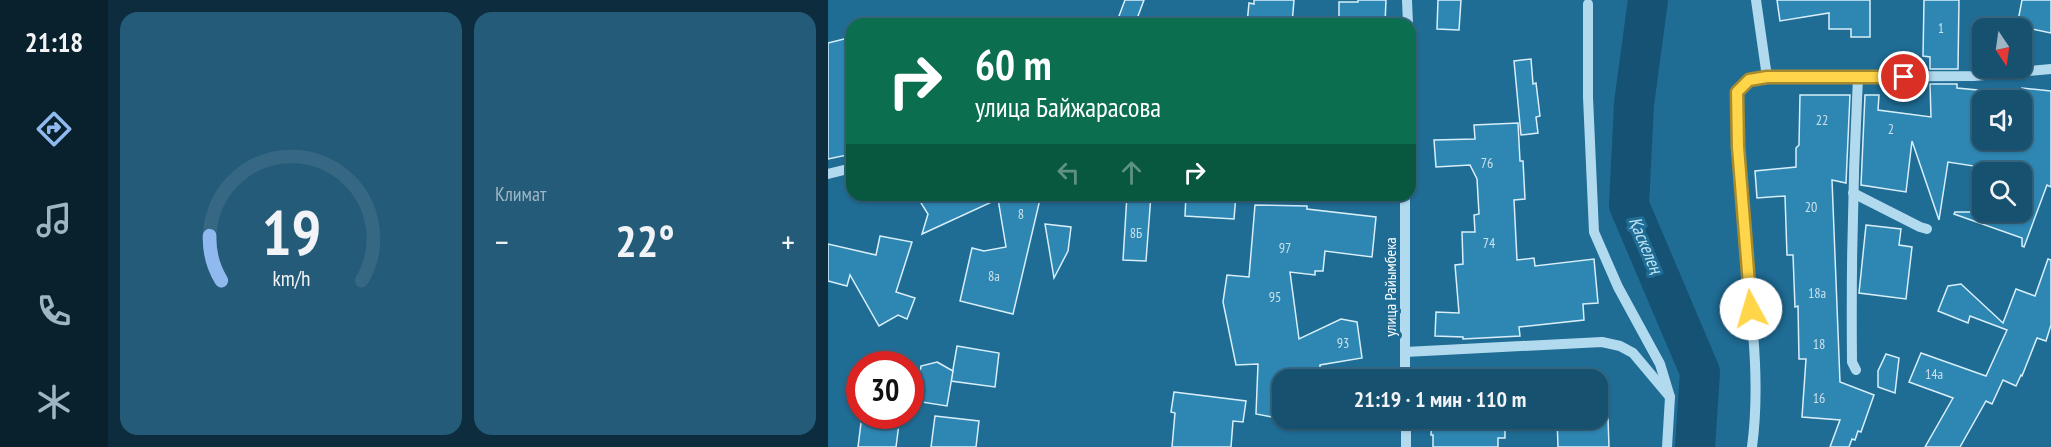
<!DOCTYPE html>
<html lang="ru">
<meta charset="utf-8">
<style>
:root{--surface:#175170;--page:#245b78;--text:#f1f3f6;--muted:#9eb5c3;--line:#366883;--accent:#90b9f0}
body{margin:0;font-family:"PT Sans Narrow",sans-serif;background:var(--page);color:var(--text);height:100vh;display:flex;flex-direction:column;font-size:22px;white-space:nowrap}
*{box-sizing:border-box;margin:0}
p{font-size:20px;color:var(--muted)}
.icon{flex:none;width:33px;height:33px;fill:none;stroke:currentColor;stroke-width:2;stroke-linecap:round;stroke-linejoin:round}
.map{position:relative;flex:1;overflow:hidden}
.sheet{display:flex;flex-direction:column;gap:12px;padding:12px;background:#0d2d3e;width:720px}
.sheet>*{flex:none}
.guide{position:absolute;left:18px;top:18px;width:570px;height:183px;border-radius:18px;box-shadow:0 2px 4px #0004,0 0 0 2px var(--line);background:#0b6e4f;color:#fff;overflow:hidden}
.needle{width:39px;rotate:167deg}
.buttons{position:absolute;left:1144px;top:18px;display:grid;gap:12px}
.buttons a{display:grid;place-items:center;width:60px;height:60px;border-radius:12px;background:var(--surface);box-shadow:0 2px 4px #0004,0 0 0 2px var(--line);font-size:30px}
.speed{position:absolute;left:18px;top:351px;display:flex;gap:12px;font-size:30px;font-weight:700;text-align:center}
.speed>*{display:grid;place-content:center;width:78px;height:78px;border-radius:50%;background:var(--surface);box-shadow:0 2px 4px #0004,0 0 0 2px var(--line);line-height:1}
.speed .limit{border:9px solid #d22;background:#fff;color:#111}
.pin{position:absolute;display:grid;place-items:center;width:51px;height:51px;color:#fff;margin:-26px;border:3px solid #fff;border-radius:50%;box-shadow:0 2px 6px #0007}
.me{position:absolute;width:66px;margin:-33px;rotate:354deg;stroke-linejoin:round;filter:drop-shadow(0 0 4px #0008)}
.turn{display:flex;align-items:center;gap:21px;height:126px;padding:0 30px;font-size:27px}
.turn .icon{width:78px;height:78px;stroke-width:2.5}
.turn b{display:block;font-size:42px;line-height:51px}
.lanes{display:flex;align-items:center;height:57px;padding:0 30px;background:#0003;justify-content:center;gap:30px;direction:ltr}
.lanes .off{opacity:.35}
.big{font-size:45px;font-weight:600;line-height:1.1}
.sheet .card{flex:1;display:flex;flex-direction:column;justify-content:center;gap:9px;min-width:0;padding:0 21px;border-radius:18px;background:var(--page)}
.sheet .dial{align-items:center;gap:0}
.dial svg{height:156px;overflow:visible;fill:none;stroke:var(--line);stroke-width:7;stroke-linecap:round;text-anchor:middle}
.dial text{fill:var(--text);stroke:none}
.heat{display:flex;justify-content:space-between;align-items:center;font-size:33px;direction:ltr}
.sheet .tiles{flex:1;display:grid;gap:12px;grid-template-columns:repeat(2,1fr)}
.trip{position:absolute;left:444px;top:369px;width:336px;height:60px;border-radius:18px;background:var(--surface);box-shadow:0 2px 4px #0004,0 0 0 2px var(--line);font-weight:600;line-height:60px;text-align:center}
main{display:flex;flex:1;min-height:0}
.tab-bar{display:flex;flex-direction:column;width:108px;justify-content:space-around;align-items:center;background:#09202d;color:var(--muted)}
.tab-bar .icon{width:42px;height:42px}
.tab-bar .active{color:var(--accent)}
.tab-bar b{font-size:27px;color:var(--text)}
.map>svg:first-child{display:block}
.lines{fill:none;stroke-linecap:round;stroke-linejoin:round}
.river{stroke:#155273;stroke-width:40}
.building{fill:#2e86b2;stroke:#d8effa;stroke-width:1.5}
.minor{stroke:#b2daee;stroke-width:10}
.route-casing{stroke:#a68a30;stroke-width:15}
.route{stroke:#ffd54a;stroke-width:10}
.labels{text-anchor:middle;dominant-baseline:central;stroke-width:6;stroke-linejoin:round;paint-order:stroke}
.number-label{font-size:14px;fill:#cbe1ec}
.street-label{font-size:16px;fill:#fff;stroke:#1f6c95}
.water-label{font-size:18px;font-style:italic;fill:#bee3f5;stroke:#1f6c95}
</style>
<main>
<nav class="tab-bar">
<b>21:18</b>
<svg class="icon active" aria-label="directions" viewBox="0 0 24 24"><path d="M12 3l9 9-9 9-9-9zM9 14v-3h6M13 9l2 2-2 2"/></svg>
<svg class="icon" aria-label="music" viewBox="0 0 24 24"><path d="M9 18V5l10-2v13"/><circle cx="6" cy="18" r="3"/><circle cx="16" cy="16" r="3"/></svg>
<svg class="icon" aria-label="phone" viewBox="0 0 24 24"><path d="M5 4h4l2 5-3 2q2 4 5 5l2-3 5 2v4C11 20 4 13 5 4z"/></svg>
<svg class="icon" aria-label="climate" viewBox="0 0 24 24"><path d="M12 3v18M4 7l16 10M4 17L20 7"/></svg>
</nav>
<section class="sheet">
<div class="tiles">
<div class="card dial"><svg viewBox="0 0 100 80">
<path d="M14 69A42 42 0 1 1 86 69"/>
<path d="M14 69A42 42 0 0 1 8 46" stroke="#90b9f0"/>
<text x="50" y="56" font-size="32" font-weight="700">19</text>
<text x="50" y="72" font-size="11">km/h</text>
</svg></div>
<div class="card"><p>Климат</p>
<div class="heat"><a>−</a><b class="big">22°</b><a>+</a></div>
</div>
</div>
</section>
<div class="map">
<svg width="1223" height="447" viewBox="0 0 1223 447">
<rect width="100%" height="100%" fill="#1f6c95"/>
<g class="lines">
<polyline class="river" points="820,0 806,104 801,205 872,372 867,447"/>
</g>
<g class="building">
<polygon points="297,0 316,0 310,16 299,24 288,24"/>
<polygon points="426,0 466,0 464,24 419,24 421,3 426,4"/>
<polygon points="530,0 558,0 557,24 511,24 511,2 530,2"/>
<polygon points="610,0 633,0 631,30 609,29"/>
<polygon points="949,0 1042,0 1042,37 1023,37 1023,29 1001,29 1001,13 952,21"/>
<polygon points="1096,0 1131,0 1130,69 1102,69 1102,57 1095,56"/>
<polygon points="1194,0 1223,0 1223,33 1189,26"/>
<polygon points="24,37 24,154 0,159 0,43"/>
<polygon points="703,59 705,84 708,83 712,116 708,117 710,133 693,135 686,61"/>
<polygon points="1102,84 1129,84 1129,88 1160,91 1158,100 1155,100 1155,140 1194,140 1194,88 1223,91 1223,187 1219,185 1196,247 1194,246 1194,238 1126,214 1127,212 1194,212 1194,172 1157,172 1159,168 1120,162 1111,220 1084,141 1078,192 1033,185 1037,95 1051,95 1050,110 1103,117"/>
<polygon points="972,95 1022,95 1018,183 1004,180 1012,382 1046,395 1033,432 1030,431 1027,440 1024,439 1021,447 1002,447 1012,420 974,417 978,359 971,359 970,306 967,307 965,255 959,255 957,196 929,198 927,171 968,167 968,148 971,145"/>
<polygon points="690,123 692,161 695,161 697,199 686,200 689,260 706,258 707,266 766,259 770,303 755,304 756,320 691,327 692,336 635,339 635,337 607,336 608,312 631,313 627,265 635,264 634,232 647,232 646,215 651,214 649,179 642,165 608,167 606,140 647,139 646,125"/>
<polygon points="88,195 213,195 185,314 132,301 144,248 156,251 178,247 170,199 94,234 100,214"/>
<polygon points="299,195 323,195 318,261 295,260"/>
<polygon points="358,195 408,195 406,219 357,216"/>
<polygon points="427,205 479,206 479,209 548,217 544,257 497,251 495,271 487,271 487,275 462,272 471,339 513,319 529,322 534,358 492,365 492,380 454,380 454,419 428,414 430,364 408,365 395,302 399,275 421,277"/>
<polygon points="217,224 243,227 240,251 226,278"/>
<polygon points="1038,225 1073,229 1071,245 1084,247 1078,299 1031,293"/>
<polygon points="52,236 84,242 68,292 87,298 79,319 70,315 51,326 22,275 19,286 0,281 0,244 48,255"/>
<polygon points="1220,259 1223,260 1223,325 1218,341 1209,338 1194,376 1193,375 1188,386 1175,380 1164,404 1158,401 1132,447 1097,447 1125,398 1081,382 1093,353 1158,376 1179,330 1142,316 1140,323 1110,311 1120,286 1133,284 1175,323 1188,289 1207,296"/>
<polygon points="129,346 171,353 167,387 123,381"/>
<polygon points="1058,354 1071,358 1067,393 1050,387 1050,371"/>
<polygon points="109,362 125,371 119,406 87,401 93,366"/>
<polygon points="346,392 418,401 415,422 405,421 403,447 344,447 347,413 343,412"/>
<polygon points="39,416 72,416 68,447 30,447 33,423 38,424"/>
<polygon points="107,416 151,421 148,447 103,447"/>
<polygon points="604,418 677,418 677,438 670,438 670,447 605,447 605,435 603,435"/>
<polygon points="729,418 780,418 781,447 730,447"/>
</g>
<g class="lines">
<g class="minor">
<polyline points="579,0 580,24"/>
<polyline points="928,0 939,77"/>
<polyline points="760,4 760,97 766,232 790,287 832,364 842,397"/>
<polyline points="0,174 24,168"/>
<polyline points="1025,193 1092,227 1099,229"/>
<polyline points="577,195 577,380"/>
<polyline points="577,352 774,342 792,346 805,353 842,397 839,447"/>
<path d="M 1028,370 L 1024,362 C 1023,267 1025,172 1030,77"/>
<polyline points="578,418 578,447"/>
<path d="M 924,447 C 932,388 925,328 919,269 C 914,210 910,151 909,91 L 921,80 L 939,77 L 1146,76 L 1223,69"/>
</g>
</g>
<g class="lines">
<defs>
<polyline id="route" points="923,309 910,147 909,92 921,80 939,77 1076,77"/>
</defs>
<use href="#route" class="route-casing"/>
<use href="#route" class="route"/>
</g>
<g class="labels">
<g class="number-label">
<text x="1113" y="28">1</text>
<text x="994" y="120">22</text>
<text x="1063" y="129">2</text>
<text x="659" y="163">76</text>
<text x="983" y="207">20</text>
<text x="193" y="214">8</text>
<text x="308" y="233">8Б</text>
<text x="661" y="243">74</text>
<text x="457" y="248">97</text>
<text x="166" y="276">8а</text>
<text x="989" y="293">18а</text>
<text x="447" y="297">95</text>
<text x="515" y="343">93</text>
<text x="991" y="344">18</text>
<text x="1106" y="374">14а</text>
<text x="991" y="398">16</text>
</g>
<g class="street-label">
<text transform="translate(562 287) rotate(-90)">улица Райымбека</text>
</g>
<g class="water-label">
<text transform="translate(818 245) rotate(67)">Қаскелең</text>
</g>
</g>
</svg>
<div class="buttons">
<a><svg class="needle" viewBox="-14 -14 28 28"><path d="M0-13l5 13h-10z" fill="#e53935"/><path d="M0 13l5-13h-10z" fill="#9eb5c3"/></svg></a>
<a><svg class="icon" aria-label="sound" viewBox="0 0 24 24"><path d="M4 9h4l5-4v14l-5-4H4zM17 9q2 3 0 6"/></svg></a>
<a><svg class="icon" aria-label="search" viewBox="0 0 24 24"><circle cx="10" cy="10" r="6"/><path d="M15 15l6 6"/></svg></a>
</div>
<div class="speed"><div class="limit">30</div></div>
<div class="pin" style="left:1076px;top:77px;background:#d93025"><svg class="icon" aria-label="arrive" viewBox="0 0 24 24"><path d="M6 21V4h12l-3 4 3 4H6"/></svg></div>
<svg class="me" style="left:923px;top:309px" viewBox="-20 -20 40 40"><circle r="19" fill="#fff"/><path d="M0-13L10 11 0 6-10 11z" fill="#ffd54a"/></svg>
<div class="trip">21:19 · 1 мин · 110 m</div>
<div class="guide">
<div class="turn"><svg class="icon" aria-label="right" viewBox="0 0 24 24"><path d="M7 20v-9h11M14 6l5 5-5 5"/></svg><div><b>60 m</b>улица Байжарасова</div></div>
<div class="lanes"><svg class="icon off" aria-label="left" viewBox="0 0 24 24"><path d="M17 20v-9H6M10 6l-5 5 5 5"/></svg><svg class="icon off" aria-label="ahead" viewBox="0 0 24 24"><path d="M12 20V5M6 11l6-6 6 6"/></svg><svg class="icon" aria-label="right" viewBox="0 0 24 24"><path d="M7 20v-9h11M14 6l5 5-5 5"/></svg></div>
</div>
</div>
</main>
